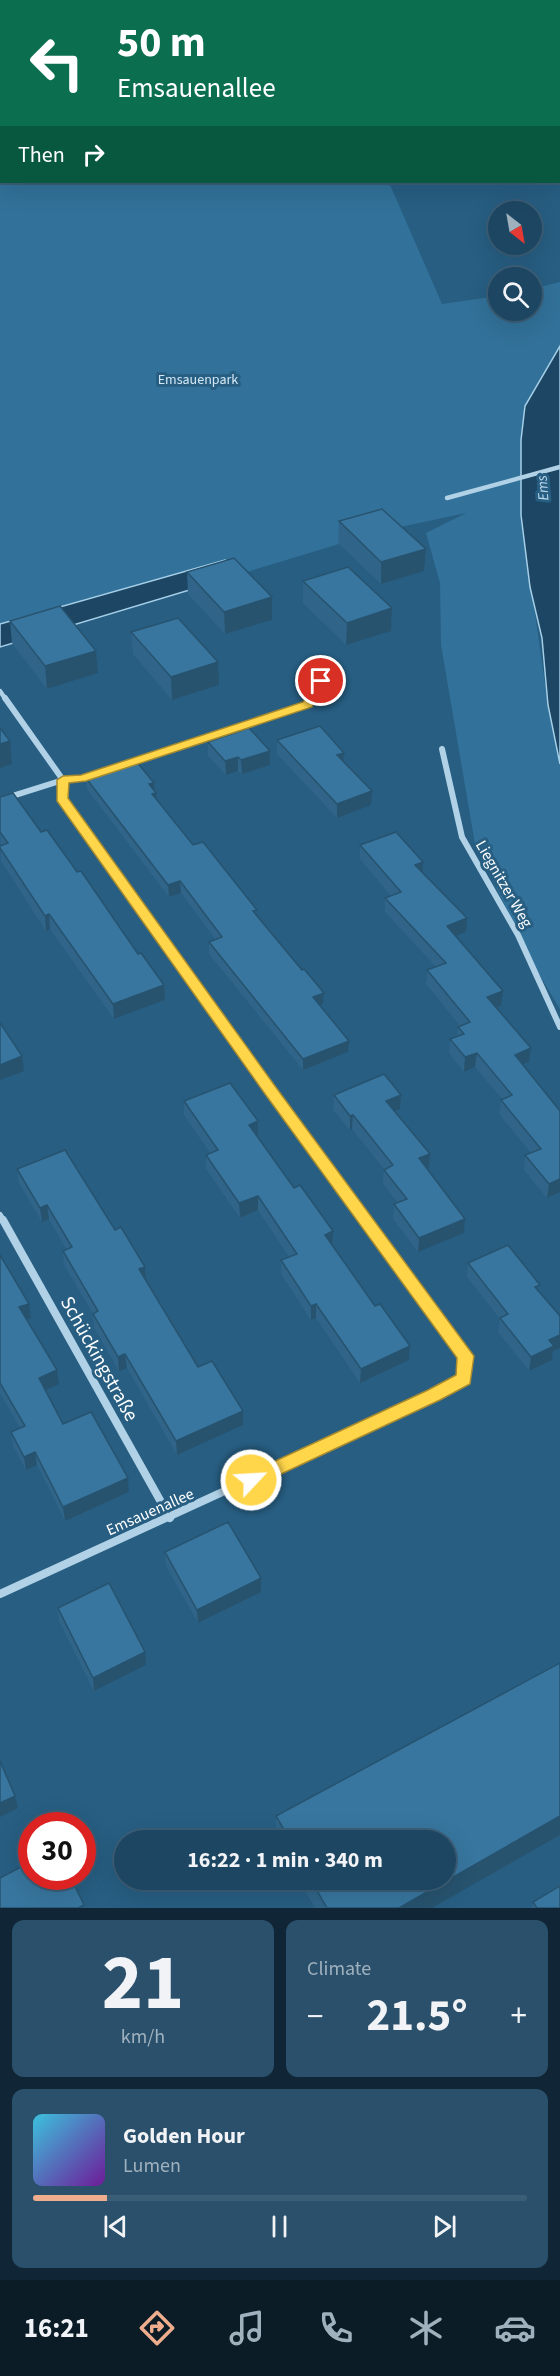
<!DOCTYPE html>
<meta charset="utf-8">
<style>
:root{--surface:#1d4662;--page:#2a506b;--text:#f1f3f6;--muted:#a0b1be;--line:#3b5e77;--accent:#eead8d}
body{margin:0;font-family:"Source Sans 3",sans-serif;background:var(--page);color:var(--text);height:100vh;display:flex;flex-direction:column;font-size:22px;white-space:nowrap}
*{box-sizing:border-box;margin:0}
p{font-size:20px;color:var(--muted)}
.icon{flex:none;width:33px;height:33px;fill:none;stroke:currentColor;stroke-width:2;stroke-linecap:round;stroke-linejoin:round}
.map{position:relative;height:1908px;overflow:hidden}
.panel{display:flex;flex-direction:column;gap:12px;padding:12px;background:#102636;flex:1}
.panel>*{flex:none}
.banner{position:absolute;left:0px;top:0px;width:561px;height:183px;box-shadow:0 6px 24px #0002,0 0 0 2px var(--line);background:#0b6e4f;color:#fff;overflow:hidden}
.needle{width:39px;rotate:149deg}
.controls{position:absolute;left:488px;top:201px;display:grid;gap:12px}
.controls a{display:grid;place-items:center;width:54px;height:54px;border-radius:50%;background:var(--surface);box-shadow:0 6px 24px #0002,0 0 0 2px var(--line);font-size:30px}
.speed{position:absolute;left:18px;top:1812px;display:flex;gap:12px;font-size:30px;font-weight:700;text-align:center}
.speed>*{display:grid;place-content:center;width:78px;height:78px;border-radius:50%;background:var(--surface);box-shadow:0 6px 24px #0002,0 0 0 2px var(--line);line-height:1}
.speed .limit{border:9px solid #d22;background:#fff;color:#111}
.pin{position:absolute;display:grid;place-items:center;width:51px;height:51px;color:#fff;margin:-26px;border:3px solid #fff;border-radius:50%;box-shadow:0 2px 6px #0007}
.me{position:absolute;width:66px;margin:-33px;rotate:65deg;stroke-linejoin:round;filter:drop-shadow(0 0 4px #0008)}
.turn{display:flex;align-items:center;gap:21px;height:126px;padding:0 18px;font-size:27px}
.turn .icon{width:78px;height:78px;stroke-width:2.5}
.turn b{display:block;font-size:42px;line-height:51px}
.then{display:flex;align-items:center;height:57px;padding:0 18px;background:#0003;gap:12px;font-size:22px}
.big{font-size:45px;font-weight:700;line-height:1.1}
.panel .tile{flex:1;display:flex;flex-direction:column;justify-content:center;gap:9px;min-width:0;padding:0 21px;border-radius:12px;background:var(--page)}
.panel .dial{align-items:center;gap:0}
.dial b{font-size:78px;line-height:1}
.song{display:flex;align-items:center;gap:18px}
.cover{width:72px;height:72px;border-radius:9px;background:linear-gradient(135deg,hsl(190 70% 55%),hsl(280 70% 35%))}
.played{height:6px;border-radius:3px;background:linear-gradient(90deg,var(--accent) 15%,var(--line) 15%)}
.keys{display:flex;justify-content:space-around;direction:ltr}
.heat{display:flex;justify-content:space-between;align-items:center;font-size:33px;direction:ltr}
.panel .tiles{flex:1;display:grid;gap:12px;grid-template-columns:1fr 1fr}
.tile:last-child{grid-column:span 2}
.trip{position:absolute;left:114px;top:1830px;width:342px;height:60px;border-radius:30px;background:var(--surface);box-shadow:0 6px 24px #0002,0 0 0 2px var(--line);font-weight:700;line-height:60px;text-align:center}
.tab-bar{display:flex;height:96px;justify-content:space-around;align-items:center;background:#0c1c27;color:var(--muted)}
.tab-bar .icon{width:42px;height:42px}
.tab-bar .current{color:var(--accent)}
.tab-bar b{font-size:27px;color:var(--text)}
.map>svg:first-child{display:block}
.green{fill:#327199}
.water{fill:#1c4663;stroke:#a5cee7;stroke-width:1.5}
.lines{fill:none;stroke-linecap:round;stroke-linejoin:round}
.minor-far2{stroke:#b0d1e6;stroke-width:4.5}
.minor-far1{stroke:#b0d1e6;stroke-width:6}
.minor{stroke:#b0d1e6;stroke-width:8}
.wall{fill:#306589}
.shaded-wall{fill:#27536f}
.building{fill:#38769f;stroke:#27536f;stroke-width:1.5}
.route{fill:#ffd54a;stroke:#a68a30;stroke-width:1.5}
.labels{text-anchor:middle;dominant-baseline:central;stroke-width:6;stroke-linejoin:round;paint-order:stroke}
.far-park-label{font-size:14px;fill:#d3e8f5;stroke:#275e82}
.far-water-label{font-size:15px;font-style:italic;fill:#bcdbee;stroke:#275e82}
.street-label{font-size:16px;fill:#fff;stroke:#275e82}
.near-street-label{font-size:20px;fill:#fff;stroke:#275e82}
</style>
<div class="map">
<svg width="560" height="1908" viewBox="0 0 560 1908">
<rect width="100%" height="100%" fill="#275e82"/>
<g class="green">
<polygon points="258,0 560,0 560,44 560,2 239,1"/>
<polygon points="0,10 2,182 386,182 391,187 442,304 498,296 498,310 531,310 531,289 560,282 560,346 525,406 521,440 521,515 548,705 560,764 560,1009 537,971 475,844 441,645 440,583 426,533 466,513 382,531 0,647"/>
</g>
<g class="water">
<polygon points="560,346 560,764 548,705 542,638 530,587 521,515 521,440 525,406"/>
<polygon points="225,560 246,573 0,647 0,624"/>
</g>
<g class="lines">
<g class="minor-far2">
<polyline points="447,498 560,467"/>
<polyline points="0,691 6,700"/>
<polyline points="310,700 321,681"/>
</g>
<g class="minor-far1">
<polyline points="5,698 63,780 62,798 270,1090 367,1222"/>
<polyline points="442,749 462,837 518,935 560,1027"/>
<polyline points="0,800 63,780 82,778 307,705 311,698"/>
<polyline points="0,1215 4,1222"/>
</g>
<g class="minor">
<polyline points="3,1220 170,1518"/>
<polyline points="0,1594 434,1395 464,1379 466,1356 366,1220"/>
</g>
</g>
<g class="wall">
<polygon points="339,521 426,549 424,571 381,584 338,543"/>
<polygon points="187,572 272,620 225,634 188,594"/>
<polygon points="303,581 392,608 391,631 346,645 303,603"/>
<polygon points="10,621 96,651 98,673 47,689 12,643"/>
<polygon points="131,632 219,685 172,700 133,654"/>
<polygon points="277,740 344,753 343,762 371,805 337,818 277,754"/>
<polygon points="208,742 270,765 242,774 238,771 226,775 208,756"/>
<polygon points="86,778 154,783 156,799 193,845 257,916 302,970 324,993 323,1004 320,1006 348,1052 303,1070 209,954 209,942 216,940 181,893 169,897 87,789"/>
<polygon points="0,797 165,1000 114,1019 50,929 46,931 1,861"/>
<polygon points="360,845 422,872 466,932 456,936 501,1006 496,1008 529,1062 523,1065 560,1111 560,1192 547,1198 524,1170 525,1155 531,1153 499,1114 501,1100 502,1099 475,1067 464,1072 449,1053 450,1039 457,1036 458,1027 460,1026 426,984 427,970 436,967 385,912 385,898 391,896 360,859"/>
<polygon points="334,1095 401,1095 400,1109 395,1111 430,1154 429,1168 427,1169 465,1219 464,1233 418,1252 393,1219 394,1204 398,1203 383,1184 384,1169 352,1129 350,1130 333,1110"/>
<polygon points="184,1101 258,1135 257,1136 332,1245 409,1360 360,1383 316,1318 311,1320 281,1274 281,1260 289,1257 258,1210 240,1218 206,1169 206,1155 210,1153 184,1115"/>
<polygon points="17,1169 115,1230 145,1267 146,1281 198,1367 243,1425 177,1455 127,1368 119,1371 94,1328 93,1314 64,1265 63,1251 66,1249 49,1219 42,1222 19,1183"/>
<polygon points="0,1255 31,1318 27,1319 57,1370 59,1384 45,1390 63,1424 128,1478 129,1492 65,1521 37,1465 26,1470 13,1446 11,1432 20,1428 0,1393"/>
<polygon points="468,1263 539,1291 553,1351 552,1360 529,1371 498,1332 500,1319 467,1277"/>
<polygon points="165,1552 261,1578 261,1592 198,1623 166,1566"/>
<polygon points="58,1608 145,1652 146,1665 94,1691 59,1621"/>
<polygon points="560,1663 560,1835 432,1908 315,1908 299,1880 446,1880 446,1840 278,1840 276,1836 276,1816"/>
<polygon points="533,1902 560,1908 532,1908"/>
</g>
<g class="shaded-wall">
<polygon points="426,549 424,571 381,584 381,562"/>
<polygon points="272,597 272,620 225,634 224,612"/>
<polygon points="392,608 391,631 346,645 347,623"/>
<polygon points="96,651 98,673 47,689 45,666"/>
<polygon points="218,662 219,685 172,700 171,677"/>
<polygon points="10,741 12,764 0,768 0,744"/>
<polygon points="270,751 270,765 242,774 241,760"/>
<polygon points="344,753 343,767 337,755"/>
<polygon points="238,757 238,771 226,775 225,761"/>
<polygon points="154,783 155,793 156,793 157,804 149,784"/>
<polygon points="372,791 371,805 337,818 337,804"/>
<polygon points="423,862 422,876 415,865"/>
<polygon points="180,881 181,893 169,897 168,885"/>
<polygon points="49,914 50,929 46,931 45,916"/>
<polygon points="467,918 466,932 446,940 447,926"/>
<polygon points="164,985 165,1000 114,1019 113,1004"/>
<polygon points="503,991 501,1006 486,1011 487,997"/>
<polygon points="324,993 323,1004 313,1008 313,997"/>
<polygon points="349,1041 348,1052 303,1070 303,1059"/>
<polygon points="531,1048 529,1062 513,1069 515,1055"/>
<polygon points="477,1053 475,1067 464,1072 465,1057"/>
<polygon points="22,1056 24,1071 0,1080 0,1065"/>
<polygon points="401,1095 400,1109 386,1115 386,1101"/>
<polygon points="353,1115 352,1129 350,1130 350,1116"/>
<polygon points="258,1121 258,1135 249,1139 249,1125"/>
<polygon points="430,1154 429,1168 418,1173 419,1158"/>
<polygon points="560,1179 560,1192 547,1198 549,1184"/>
<polygon points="258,1196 258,1210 240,1218 239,1203"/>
<polygon points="47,1205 49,1219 42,1222 40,1208"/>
<polygon points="465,1219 464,1233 418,1252 419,1238"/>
<polygon points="333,1231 332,1246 325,1235"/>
<polygon points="145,1267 146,1281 139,1269"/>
<polygon points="29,1304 31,1318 21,1321 19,1307"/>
<polygon points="316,1304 316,1318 311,1320 311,1306"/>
<polygon points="560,1335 560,1348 553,1351 552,1360 529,1371 531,1357 549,1340"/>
<polygon points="410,1346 409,1360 360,1383 361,1369"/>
<polygon points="125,1354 127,1368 119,1371 118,1357"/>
<polygon points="57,1370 59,1384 41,1392 39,1378"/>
<polygon points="243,1411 243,1425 177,1455 176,1441"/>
<polygon points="35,1452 37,1465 26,1470 24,1457"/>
<polygon points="128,1478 129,1492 65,1521 63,1507"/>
<polygon points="261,1578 261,1592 198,1623 197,1610"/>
<polygon points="145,1652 146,1665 94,1691 93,1678"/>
<polygon points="15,1796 18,1808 0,1817 0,1803"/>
<polygon points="560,1816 560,1835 432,1908 399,1908"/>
</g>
<g class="building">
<polygon points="382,509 426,549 381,562 339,521"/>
<polygon points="234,558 272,597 224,612 187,572"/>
<polygon points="348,567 392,608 347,623 303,581"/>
<polygon points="60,606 96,651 45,666 10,621"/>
<polygon points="178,618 218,662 171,677 131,632"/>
<polygon points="320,726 344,753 337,755 372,791 337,804 277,740"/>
<polygon points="0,728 10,741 0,744"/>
<polygon points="249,728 270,751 241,760 238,757 225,761 208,742"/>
<polygon points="136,761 154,783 149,784 156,793 152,794 193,845 203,842 257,910 253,911 302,970 304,969 324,993 313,997 349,1041 303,1059 209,942 222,937 180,881 168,885 86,778"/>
<polygon points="13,793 41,832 47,830 77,872 81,871 138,954 141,953 164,985 113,1004 49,914 45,916 0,848 0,846 8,843 0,832 0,797"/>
<polygon points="396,832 423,862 415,865 467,918 447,926 503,991 487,997 531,1048 515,1055 560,1111 560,1179 549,1184 525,1155 541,1149 501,1100 512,1095 477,1053 465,1057 450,1039 464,1034 458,1027 470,1022 427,970 446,963 385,898 401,892 360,845"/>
<polygon points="0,1023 22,1056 0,1065"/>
<polygon points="384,1074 401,1095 386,1101 430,1154 419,1158 465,1219 419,1238 394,1204 407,1199 384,1170 393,1165 353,1115 350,1116 334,1095"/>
<polygon points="230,1083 258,1121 249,1125 294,1188 300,1185 333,1231 325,1235 375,1306 380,1304 410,1346 361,1369 316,1304 311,1306 281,1260 297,1254 258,1196 239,1203 206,1155 218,1150 184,1101"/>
<polygon points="65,1150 115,1230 121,1227 145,1267 139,1269 198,1367 212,1361 243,1411 176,1441 125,1354 118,1357 93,1314 98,1311 63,1251 72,1247 47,1205 40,1208 17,1169"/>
<polygon points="508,1245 540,1285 535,1287 560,1316 560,1335 549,1340 554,1346 531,1357 500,1318 508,1314 468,1263"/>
<polygon points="0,1255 29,1304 19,1307 57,1370 39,1378 63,1424 91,1412 128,1478 63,1507 35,1452 24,1457 11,1432 25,1426 0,1383"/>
<polygon points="228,1522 261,1578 197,1610 165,1552"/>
<polygon points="109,1583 145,1652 93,1678 58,1608"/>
<polygon points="560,1663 560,1816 399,1908 327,1908 311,1880 446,1880 446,1840 290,1840 276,1816"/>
<polygon points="0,1761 15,1796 0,1803"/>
<polygon points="32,1861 32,1876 70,1876 84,1905 78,1908 0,1908 0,1878"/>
<polygon points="560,1886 560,1908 537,1908 533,1902"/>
</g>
<polygon class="route" points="321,678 326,681 312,707 86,781 69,783 68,798 275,1086 474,1356 470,1384 440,1400 251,1488 245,1486 243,1480 245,1475 428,1390 456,1375 457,1358 265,1094 57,801 57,780 63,776 81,775 303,702 316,679"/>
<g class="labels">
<g class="far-park-label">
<text x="198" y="380">Emsauenpark</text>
</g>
<g class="far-water-label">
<text transform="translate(543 488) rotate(-95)">Ems</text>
</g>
<g class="street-label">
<text transform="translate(504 884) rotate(60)">Liegnitzer Weg</text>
<text transform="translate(150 1512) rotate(-24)">Emsauenallee</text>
</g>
<g class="near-street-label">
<text transform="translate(99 1359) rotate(61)">Schückingstraße</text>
</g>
</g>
</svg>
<div class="controls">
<a><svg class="needle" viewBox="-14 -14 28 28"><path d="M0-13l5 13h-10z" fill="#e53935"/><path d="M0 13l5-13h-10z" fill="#a0b1be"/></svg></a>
<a><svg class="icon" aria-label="search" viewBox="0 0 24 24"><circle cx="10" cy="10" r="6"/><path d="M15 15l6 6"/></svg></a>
</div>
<div class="speed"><div class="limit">30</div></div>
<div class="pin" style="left:321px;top:681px;background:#d93025"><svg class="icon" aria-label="arrive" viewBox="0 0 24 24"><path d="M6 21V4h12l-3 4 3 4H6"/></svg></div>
<svg class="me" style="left:251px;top:1480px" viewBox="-20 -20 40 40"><circle r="17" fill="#ffd54a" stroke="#fff" stroke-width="3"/><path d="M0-11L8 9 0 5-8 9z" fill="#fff"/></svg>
<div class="trip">16:22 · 1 min · 340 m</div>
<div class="banner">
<div class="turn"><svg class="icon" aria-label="left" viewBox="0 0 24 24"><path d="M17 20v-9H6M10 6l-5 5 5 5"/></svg><div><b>50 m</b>Emsauenallee</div></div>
<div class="then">Then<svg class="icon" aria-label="right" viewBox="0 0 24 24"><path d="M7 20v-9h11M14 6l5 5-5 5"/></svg></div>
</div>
</div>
<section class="panel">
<div class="tiles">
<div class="tile dial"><b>21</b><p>km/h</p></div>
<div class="tile"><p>Climate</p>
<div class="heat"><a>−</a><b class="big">21.5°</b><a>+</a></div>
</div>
<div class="tile">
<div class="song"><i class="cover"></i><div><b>Golden Hour</b><p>Lumen</p></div></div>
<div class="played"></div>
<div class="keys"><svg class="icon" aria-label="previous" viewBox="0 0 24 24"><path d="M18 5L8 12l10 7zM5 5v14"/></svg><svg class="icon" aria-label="pause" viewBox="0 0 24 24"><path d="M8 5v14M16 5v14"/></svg><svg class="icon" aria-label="next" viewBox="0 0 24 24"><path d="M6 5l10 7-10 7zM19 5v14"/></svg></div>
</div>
</div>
</section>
<nav class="tab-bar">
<b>16:21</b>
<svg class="icon current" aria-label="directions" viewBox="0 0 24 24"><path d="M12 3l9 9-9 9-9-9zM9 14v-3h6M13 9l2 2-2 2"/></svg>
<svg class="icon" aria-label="music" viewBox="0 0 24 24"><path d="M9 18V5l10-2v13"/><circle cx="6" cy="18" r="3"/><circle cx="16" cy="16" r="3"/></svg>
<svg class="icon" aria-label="phone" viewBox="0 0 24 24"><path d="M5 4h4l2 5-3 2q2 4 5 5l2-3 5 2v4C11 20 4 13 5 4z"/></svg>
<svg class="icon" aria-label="climate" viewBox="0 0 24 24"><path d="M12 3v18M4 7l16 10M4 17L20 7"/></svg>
<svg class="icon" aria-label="car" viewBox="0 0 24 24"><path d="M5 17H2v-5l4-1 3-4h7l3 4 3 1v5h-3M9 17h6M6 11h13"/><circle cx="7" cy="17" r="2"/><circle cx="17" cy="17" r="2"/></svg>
</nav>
